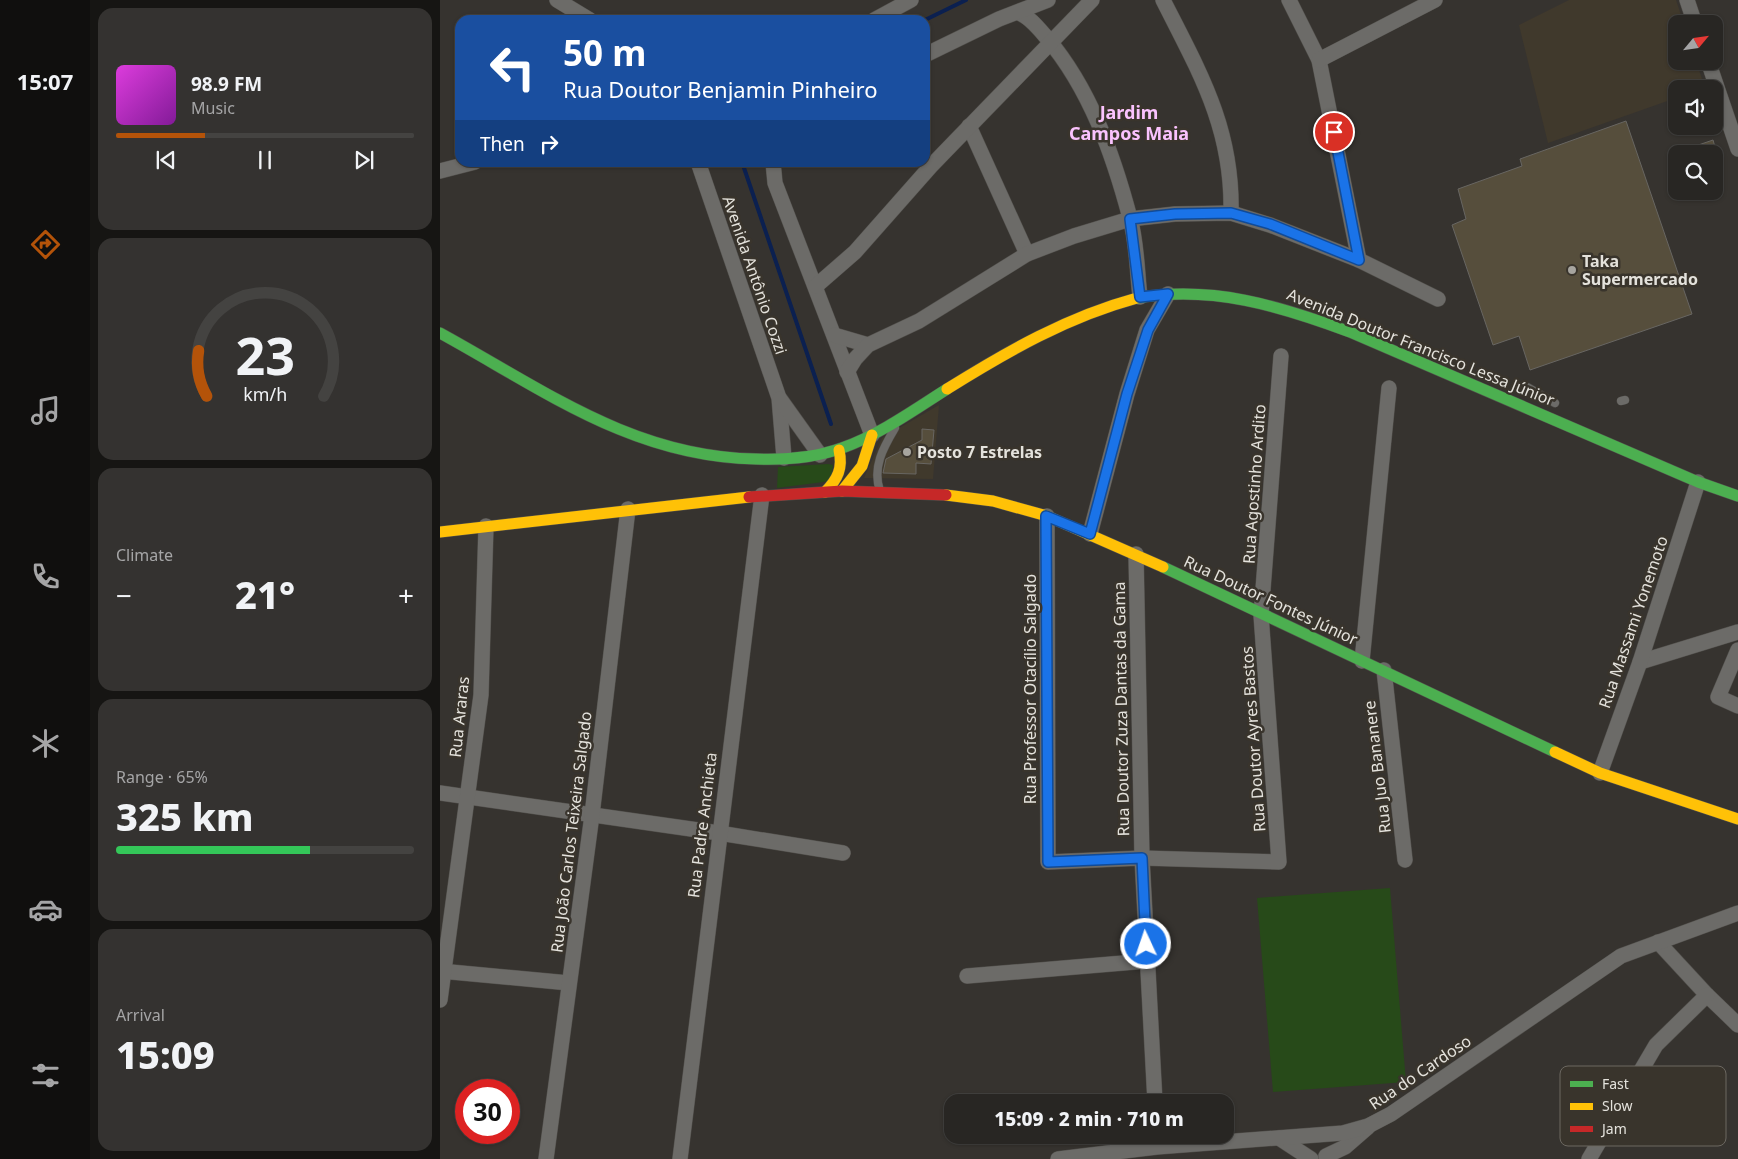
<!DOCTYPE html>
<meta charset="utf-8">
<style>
:root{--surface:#282623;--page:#343230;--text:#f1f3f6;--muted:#a5a5a6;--line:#444341;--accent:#b45309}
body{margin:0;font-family:"Noto Sans",sans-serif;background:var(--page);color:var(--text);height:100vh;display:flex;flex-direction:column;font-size:19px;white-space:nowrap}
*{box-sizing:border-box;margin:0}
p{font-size:16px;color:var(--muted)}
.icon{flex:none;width:28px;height:28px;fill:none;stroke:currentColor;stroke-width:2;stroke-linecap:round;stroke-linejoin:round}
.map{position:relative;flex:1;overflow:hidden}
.side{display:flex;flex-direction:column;gap:8px;padding:8px;background:#161513;width:350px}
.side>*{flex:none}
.banner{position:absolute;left:15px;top:15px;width:475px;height:152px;border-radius:15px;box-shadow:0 1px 4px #0004,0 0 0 1px var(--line);background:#1a4fa0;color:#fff;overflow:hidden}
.needle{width:32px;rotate:61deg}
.fabs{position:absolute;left:1228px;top:15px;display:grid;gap:10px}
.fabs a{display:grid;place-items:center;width:55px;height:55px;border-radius:10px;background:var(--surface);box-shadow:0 1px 4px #0004,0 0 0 1px var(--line);font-size:25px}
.speed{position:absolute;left:15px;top:1079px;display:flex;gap:10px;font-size:25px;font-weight:700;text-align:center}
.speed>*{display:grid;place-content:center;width:65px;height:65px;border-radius:50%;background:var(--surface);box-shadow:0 1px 4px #0004,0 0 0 1px var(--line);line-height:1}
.speed .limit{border:8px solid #d22;background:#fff;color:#111}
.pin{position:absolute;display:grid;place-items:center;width:42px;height:42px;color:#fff;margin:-21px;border:2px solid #fff;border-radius:50%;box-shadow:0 1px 5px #0007}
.me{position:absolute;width:55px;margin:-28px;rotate:357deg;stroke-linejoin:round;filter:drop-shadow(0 0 4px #0008)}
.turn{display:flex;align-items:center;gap:18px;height:105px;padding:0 25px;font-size:22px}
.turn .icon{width:65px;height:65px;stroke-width:2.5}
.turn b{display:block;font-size:35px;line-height:42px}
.then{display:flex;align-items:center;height:48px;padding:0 25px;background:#0003;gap:10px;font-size:19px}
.big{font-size:38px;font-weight:800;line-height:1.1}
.side .tile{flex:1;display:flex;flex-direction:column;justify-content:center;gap:8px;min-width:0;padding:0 18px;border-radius:15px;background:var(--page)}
.side .dial{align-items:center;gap:0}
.dial svg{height:130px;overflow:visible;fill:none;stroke:var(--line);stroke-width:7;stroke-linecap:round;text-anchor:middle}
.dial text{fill:var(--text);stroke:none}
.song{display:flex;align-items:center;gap:15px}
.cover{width:60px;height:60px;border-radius:8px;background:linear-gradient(135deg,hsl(300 70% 55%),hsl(290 70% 35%))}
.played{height:5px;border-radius:2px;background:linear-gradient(90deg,var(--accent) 30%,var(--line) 30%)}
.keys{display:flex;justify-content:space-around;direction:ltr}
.heat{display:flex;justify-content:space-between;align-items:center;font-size:28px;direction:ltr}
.charge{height:8px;border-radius:4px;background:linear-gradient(90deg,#34c759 65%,var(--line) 0)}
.trip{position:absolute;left:504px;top:1094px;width:290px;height:50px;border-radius:15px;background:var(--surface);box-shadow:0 1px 4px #0004,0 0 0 1px var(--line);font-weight:800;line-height:50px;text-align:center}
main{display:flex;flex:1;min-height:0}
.tab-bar{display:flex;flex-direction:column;width:90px;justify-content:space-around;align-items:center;background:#100f0e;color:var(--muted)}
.tab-bar .icon{width:35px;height:35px}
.tab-bar .active{color:var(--accent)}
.tab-bar b{font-size:22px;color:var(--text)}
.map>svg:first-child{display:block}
.built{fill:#40392c}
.green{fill:#274a19}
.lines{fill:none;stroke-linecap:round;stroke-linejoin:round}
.stream{stroke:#0b2050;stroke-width:4}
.building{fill:#564e3c;stroke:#686662}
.lane-casing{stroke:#514f4b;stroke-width:9}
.street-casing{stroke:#514f4b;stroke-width:16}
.fast-casing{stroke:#514f4b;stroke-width:12}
.slow-casing{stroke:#514f4b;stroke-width:12}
.jam-casing{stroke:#514f4b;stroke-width:12}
.lane{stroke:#6c6b68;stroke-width:8}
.street{stroke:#6c6b68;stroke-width:15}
.fast{stroke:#4caf50;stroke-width:11}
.slow{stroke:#ffc107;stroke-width:11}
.jam{stroke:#c62828;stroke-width:11}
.route-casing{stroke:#114b97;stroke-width:12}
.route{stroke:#1a73e8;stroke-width:9}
.poi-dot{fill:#a7a59f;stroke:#39342c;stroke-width:2}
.labels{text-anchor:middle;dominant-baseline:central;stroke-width:5;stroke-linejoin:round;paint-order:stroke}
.poi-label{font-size:16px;font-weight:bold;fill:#e4e2dc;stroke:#39342c;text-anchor:start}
.street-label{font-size:16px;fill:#e4e2dc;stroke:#39342c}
.neighbourhood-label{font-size:18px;font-weight:bold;fill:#fac2fe;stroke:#39342c}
.key{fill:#39342c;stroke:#6c6861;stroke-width:1}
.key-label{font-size:14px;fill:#e4e2dc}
</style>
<main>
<nav class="tab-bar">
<b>15:07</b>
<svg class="icon active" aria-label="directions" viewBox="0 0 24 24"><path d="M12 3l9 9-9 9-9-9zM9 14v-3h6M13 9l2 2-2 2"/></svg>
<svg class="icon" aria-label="music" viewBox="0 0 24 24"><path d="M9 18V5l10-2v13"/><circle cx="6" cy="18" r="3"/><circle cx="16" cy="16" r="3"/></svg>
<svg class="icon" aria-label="phone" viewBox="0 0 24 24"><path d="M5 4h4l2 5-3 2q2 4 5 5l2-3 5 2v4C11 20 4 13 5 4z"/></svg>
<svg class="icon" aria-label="climate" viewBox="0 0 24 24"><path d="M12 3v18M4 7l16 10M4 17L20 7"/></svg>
<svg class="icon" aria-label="car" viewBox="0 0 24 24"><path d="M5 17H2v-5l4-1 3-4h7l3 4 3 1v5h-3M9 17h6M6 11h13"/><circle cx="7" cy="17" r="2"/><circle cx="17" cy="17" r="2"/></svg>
<svg class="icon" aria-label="filters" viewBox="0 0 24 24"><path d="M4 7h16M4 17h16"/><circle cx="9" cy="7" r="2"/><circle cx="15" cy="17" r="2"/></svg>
</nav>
<section class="side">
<div class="tile">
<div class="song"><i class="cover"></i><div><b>98.9 FM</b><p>Music</p></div></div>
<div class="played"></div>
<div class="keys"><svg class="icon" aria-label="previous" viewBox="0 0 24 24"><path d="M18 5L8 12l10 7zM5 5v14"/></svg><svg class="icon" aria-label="pause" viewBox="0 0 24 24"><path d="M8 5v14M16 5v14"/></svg><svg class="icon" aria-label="next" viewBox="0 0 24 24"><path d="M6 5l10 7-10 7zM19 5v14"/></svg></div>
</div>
<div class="tile dial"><svg viewBox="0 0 100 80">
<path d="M14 69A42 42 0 1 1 86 69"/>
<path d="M14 69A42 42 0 0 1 9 41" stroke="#b45309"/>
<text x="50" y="56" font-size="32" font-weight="700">23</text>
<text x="50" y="72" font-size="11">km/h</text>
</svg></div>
<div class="tile"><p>Climate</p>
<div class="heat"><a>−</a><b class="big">21°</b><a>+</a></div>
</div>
<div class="tile"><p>Range · 65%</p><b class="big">325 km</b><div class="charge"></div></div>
<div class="tile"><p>Arrival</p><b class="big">15:09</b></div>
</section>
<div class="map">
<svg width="1298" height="1159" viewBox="0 0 1298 1159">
<rect width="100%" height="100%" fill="#36332f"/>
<g class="built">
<polygon points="1129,0 1236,0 1244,24 1236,24 1236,61 1256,61 1265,88 1236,89 1236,98 1108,143 1079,25"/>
<polygon points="499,405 493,479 424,478 442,438"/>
</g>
<g class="green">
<polygon points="388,464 393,465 391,481 337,488 338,467"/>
<polygon points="950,888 966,1082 833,1092 817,898"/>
</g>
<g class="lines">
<g class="stream">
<polyline points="485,20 526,0"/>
<polyline points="302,162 391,424"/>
</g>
</g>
<g class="building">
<polygon points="1186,121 1252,314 1090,370 1079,336 1053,345 1012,225 1026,219 1018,189 1082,166 1080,159"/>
<polygon points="1273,140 1277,154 1238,154 1238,152"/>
<polygon points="482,429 494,430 491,464 476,463 476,474 443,473 446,459 482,440"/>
</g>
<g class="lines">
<defs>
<g id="lane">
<polyline points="1087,387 1115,403"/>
<polyline points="1181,401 1185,400"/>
<path d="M 440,491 C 432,468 443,448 455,428"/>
</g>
<g id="street">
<polyline points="117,0 150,20"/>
<path d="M 723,0 C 760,73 793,129 791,213"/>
<polyline points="849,0 879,60 919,260"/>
<polyline points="1247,0 1255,24"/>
<path d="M 579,13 C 590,17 599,29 607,38 C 650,89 673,154 690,218 C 697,243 697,271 700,297"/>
<polyline points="434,20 471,0"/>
<polyline points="485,55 559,19 608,0"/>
<polyline points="879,60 995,0"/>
<polyline points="1268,61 1298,149"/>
<polyline points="529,126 587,254"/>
<polyline points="258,162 339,398 344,458"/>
<polyline points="333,162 335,183 432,435"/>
<polyline points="0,171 35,162"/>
<polyline points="376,286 415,252 491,166 652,0"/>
<polyline points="394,335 428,345"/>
<polyline points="407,372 415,359 428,345 479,321 587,254 634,236 690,219 735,214 791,213 830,225 919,260 998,299"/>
<polyline points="340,399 380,455"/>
<polyline points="607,516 608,862 702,858 839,862 821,615 841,356"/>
<polyline points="650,534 687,394 707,330 728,294"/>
<polyline points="696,554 702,858 715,1102"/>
<polyline points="1298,650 1278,697 1298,706"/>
<polyline points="922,661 949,388"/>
<polyline points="1200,662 1298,632"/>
<polyline points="944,670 965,860"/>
<polyline points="1160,773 1200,662 1258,482"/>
<polyline points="0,793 279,833 403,853"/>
<polyline points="1218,942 1267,995 1298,1025"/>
<polyline points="0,971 129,983"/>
<polyline points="527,976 707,961"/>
<polyline points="0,1000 41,695 46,526"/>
<polyline points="839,1138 871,1159"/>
<polyline points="886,1156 905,1147 928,1127"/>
<polyline points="106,1159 152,815 188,509"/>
<polyline points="240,1159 322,495"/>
<polyline points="618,1159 717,1147 903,1133 928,1126 951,1114 1181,956 1298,913"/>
<polyline points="1149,1159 1216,1045 1267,995"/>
</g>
<g id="fast">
<path d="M 697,298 C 772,285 840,306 910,332 L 1258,482 L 1298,496"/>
<path d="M 0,333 C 104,390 193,457 316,459 C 345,460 374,458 402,448 C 439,435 474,410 507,389"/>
<polyline points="723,567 1115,752"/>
</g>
<g id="slow">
<path d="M 507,389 C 568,351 627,317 697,298"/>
<polyline points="402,491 422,466 432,435"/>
<path d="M 385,492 C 398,479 403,468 399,450"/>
<polyline points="506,495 553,501 607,516 723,567"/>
<polyline points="0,532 309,497"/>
<polyline points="1115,752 1160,773 1298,819"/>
</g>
<polyline id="jam" points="309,497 402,491 506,495"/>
</defs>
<use href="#lane" class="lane-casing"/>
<use href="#street" class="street-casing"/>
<use href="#fast" class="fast-casing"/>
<use href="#slow" class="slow-casing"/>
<use href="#jam" class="jam-casing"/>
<use href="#lane" class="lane"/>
<use href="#street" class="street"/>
<use href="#fast" class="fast"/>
<use href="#slow" class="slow"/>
<use href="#jam" class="jam"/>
</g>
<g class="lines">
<defs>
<polyline id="route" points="706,944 702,858 608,862 606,516 650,534 687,394 708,330 728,294 700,297 690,219 735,214 791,213 830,224 919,260 894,132"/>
</defs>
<use href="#route" class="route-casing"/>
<use href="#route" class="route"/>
</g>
<g class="poi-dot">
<circle cx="1132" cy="270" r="5"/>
<circle cx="467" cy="452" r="5"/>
</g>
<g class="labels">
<g class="poi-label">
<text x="1142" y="261">Taka<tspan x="1142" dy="18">Supermercado</tspan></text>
<text x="477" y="452">Posto 7 Estrelas</text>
</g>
<g class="street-label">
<text transform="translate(315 275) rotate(71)">Avenida Antônio Cozzi</text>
<text transform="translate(981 347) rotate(22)">Avenida Doutor Francisco Lessa Júnior</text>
<text transform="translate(814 484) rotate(-86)">Rua Agostinho Ardito</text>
<text transform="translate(831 600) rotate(25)">Rua Doutor Fontes Júnior</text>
<text transform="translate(1193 622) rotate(-71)">Rua Massami Yonemoto</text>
<text transform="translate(590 689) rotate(-90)">Rua Professor Otacílio Salgado</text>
<text transform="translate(681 709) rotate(-91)">Rua Doutor Zuza Dantas da Gama</text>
<text transform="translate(19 717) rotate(-84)">Rua Araras</text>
<text transform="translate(813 739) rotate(-94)">Rua Doutor Ayres Bastos</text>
<text transform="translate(937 767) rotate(-97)">Rua Juo Bananere</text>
<text transform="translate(262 825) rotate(-83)">Rua Padre Anchieta</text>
<text transform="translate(131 832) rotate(-83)">Rua João Carlos Teixeira Salgado</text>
<text transform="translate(980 1072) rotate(-34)">Rua do Cardoso</text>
</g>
<g class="neighbourhood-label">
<text x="689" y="112">Jardim<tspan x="689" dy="21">Campos Maia</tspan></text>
</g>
</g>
<rect x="1120" y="1066" width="166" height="80" rx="8" class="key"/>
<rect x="1130" y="1081" width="23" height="6" fill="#4caf50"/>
<rect x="1130" y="1103" width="23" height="7" fill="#ffc107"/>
<rect x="1130" y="1126" width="23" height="6" fill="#c62828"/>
<g class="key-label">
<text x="1162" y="1089">Fast</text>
<text x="1162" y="1111">Slow</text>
<text x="1162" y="1134">Jam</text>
</g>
</svg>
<div class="fabs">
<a><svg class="needle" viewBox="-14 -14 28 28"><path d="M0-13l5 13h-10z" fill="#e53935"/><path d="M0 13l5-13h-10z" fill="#a5a5a6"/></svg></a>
<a><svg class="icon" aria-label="sound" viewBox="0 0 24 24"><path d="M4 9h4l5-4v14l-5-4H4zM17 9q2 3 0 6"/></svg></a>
<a><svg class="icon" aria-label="search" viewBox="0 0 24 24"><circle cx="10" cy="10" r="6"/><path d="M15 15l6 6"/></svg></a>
</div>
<div class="speed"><div class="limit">30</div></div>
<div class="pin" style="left:894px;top:132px;background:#d93025"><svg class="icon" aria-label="arrive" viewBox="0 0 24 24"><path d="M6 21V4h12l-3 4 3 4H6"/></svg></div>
<svg class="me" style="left:706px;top:944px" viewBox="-20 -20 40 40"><circle r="17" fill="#1a73e8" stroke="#fff" stroke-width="3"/><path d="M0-11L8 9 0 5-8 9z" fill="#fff"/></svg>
<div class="trip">15:09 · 2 min · 710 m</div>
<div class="banner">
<div class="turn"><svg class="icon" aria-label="left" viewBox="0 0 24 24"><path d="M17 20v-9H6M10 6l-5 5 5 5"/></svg><div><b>50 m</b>Rua Doutor Benjamin Pinheiro</div></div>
<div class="then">Then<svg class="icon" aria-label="right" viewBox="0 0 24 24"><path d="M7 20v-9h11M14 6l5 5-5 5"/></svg></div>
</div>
</div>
</main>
